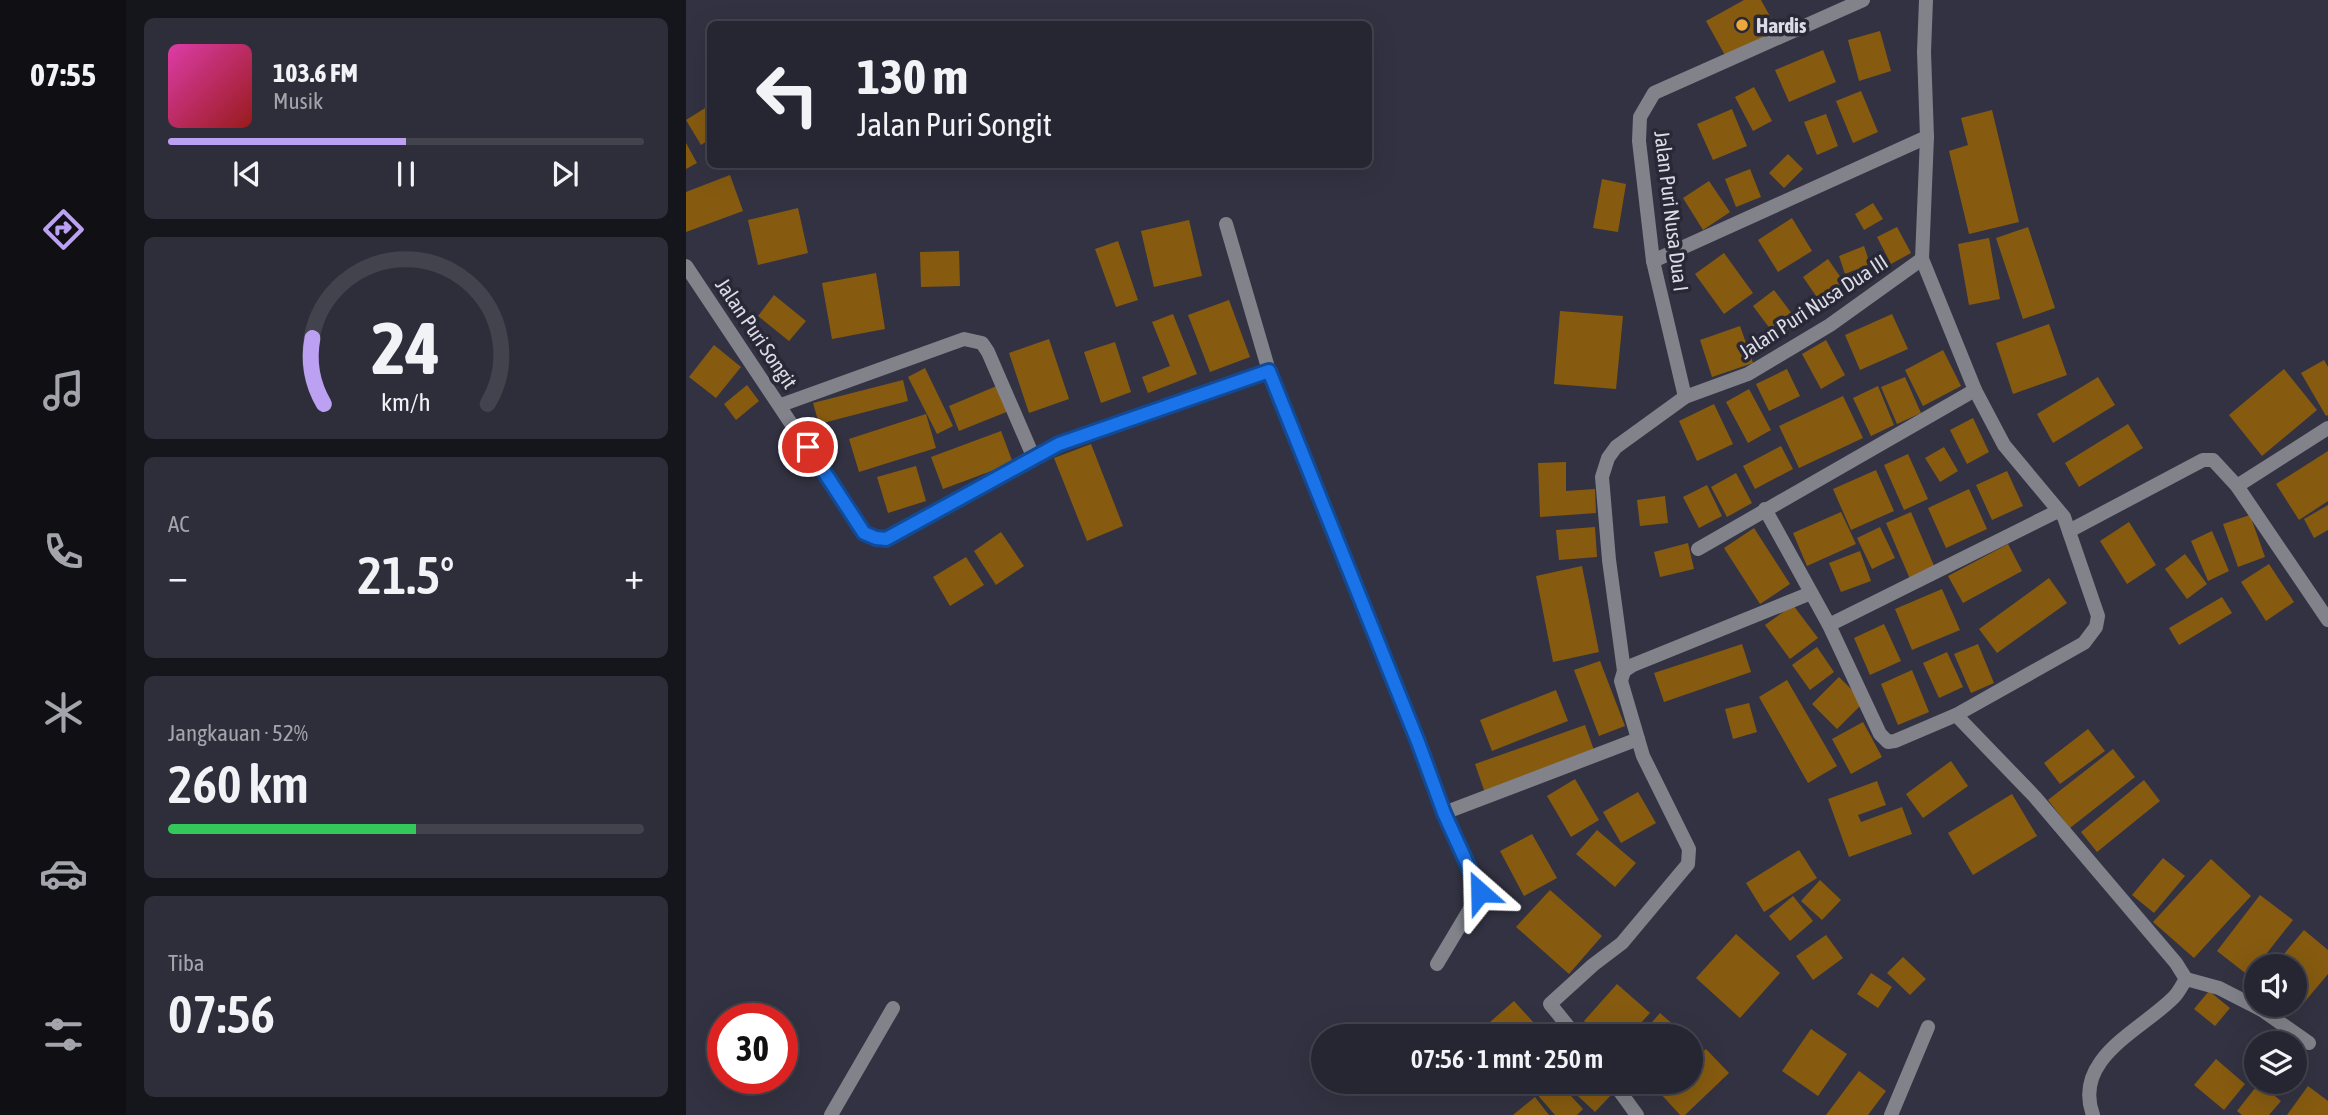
<!DOCTYPE html>
<html lang="id">
<meta charset="utf-8">
<style>
:root{--surface:#262632;--page:#2e2e3a;--text:#f1f3f6;--muted:#a4a5ac;--line:#42434d;--accent:#bca0f2}
body{margin:0;font-family:"Asap Condensed",sans-serif;background:var(--page);color:var(--text);height:100vh;display:flex;flex-direction:column;font-size:26px;white-space:nowrap}
*{box-sizing:border-box;margin:0}
p{font-size:23px;color:var(--muted)}
.icon{flex:none;width:38px;height:38px;fill:none;stroke:currentColor;stroke-width:2;stroke-linecap:round;stroke-linejoin:round}
.map{position:relative;flex:1;overflow:hidden}
.side{display:flex;flex-direction:column;gap:18px;padding:18px;background:#15151c;width:560px}
.side>*{flex:none}
.banner{position:absolute;left:21px;top:21px;width:665px;height:147px;border-radius:10px;box-shadow:0 7px 28px #0002,0 0 0 2px var(--line);background:#262632;color:var(--text);overflow:hidden}
.buttons{position:absolute;left:1558px;top:954px;display:grid;gap:14px}
.buttons a{display:grid;place-items:center;width:63px;height:63px;border-radius:50%;background:var(--surface);box-shadow:0 7px 28px #0002,0 0 0 2px var(--line);font-size:35px}
.speed{position:absolute;left:21px;top:1003px;display:flex;gap:14px;font-size:35px;font-weight:700;text-align:center}
.speed>*{display:grid;place-content:center;width:91px;height:91px;border-radius:50%;background:var(--surface);box-shadow:0 7px 28px #0002,0 0 0 2px var(--line);line-height:1}
.speed .limit{border:10px solid #d22;background:#fff;color:#111}
.pin{position:absolute;display:grid;place-items:center;width:60px;height:60px;color:#fff;margin:-30px;border:4px solid #fff;border-radius:50%;box-shadow:0 2px 7px #0007}
.me{position:absolute;width:77px;margin:-38px;rotate:335deg;stroke-linejoin:round;filter:drop-shadow(0 0 5px #0008)}
.turn{display:flex;align-items:center;gap:24px;height:147px;padding:0 35px;font-size:32px}
.turn .icon{width:91px;height:91px;stroke-width:2.5}
.turn b{display:block;font-size:49px;line-height:60px}
.big{font-size:52px;font-weight:600;line-height:1.1}
.side .widget{flex:1;display:flex;flex-direction:column;justify-content:center;gap:10px;min-width:0;padding:0 24px;border-radius:10px;background:var(--page)}
.side .dial{align-items:center;gap:0}
.dial svg{height:182px;overflow:visible;fill:none;stroke:var(--line);stroke-width:7;stroke-linecap:round;text-anchor:middle}
.dial text{fill:var(--text);stroke:none}
.song{display:flex;align-items:center;gap:21px}
.cover{width:84px;height:84px;border-radius:10px;background:linear-gradient(135deg,hsl(320 70% 55%),hsl(0 70% 35%))}
.played{height:7px;border-radius:4px;background:linear-gradient(90deg,var(--accent) 50%,var(--line) 50%)}
.keys{display:flex;justify-content:space-around;direction:ltr}
.heat{display:flex;justify-content:space-between;align-items:center;font-size:38px;direction:ltr}
.charge{height:10px;border-radius:5px;background:linear-gradient(90deg,#34c759 52%,var(--line) 0)}
.trip{position:absolute;left:625px;top:1024px;width:392px;height:70px;border-radius:35px;background:var(--surface);box-shadow:0 7px 28px #0002,0 0 0 2px var(--line);font-weight:600;line-height:70px;text-align:center}
main{display:flex;flex:1;min-height:0}
.tabs{display:flex;flex-direction:column;width:126px;justify-content:space-around;align-items:center;background:#0f0f14;color:var(--muted)}
.tabs .icon{width:49px;height:49px}
.tabs .current{color:var(--accent)}
.tabs b{font-size:32px;color:var(--text)}
.map>svg:first-child{display:block}
.building{fill:#865b10}
.lines{fill:none;stroke-linecap:round;stroke-linejoin:round}
.minor{stroke:#82828a;stroke-width:14}
.route-casing{stroke:#114b97;stroke-width:18}
.route{stroke:#1a73e8;stroke-width:12}
.poi-dot{fill:#eda83b;stroke:#292837;stroke-width:2.5}
.labels{text-anchor:middle;dominant-baseline:central;stroke-width:7;stroke-linejoin:round;paint-order:stroke}
.poi-label{font-size:21px;font-weight:bold;fill:#dcdbe6;stroke:#292837;text-anchor:start}
.street-label{font-size:21px;fill:#dcdbe6;stroke:#292837}
</style>
<main>
<nav class="tabs">
<b>07:55</b>
<svg class="icon current" aria-label="directions" viewBox="0 0 24 24"><path d="M12 3l9 9-9 9-9-9zM9 14v-3h6M13 9l2 2-2 2"/></svg>
<svg class="icon" aria-label="music" viewBox="0 0 24 24"><path d="M9 18V5l10-2v13"/><circle cx="6" cy="18" r="3"/><circle cx="16" cy="16" r="3"/></svg>
<svg class="icon" aria-label="phone" viewBox="0 0 24 24"><path d="M5 4h4l2 5-3 2q2 4 5 5l2-3 5 2v4C11 20 4 13 5 4z"/></svg>
<svg class="icon" aria-label="climate" viewBox="0 0 24 24"><path d="M12 3v18M4 7l16 10M4 17L20 7"/></svg>
<svg class="icon" aria-label="car" viewBox="0 0 24 24"><path d="M5 17H2v-5l4-1 3-4h7l3 4 3 1v5h-3M9 17h6M6 11h13"/><circle cx="7" cy="17" r="2"/><circle cx="17" cy="17" r="2"/></svg>
<svg class="icon" aria-label="filters" viewBox="0 0 24 24"><path d="M4 7h16M4 17h16"/><circle cx="9" cy="7" r="2"/><circle cx="15" cy="17" r="2"/></svg>
</nav>
<section class="side">
<div class="widget">
<div class="song"><i class="cover"></i><div><b>103.6 FM</b><p>Musik</p></div></div>
<div class="played"></div>
<div class="keys"><svg class="icon" aria-label="previous" viewBox="0 0 24 24"><path d="M18 5L8 12l10 7zM5 5v14"/></svg><svg class="icon" aria-label="pause" viewBox="0 0 24 24"><path d="M8 5v14M16 5v14"/></svg><svg class="icon" aria-label="next" viewBox="0 0 24 24"><path d="M6 5l10 7-10 7zM19 5v14"/></svg></div>
</div>
<div class="widget dial"><svg viewBox="0 0 100 80">
<path d="M14 69A42 42 0 1 1 86 69"/>
<path d="M14 69A42 42 0 0 1 9 40" stroke="#bca0f2"/>
<text x="50" y="56" font-size="32" font-weight="700">24</text>
<text x="50" y="72" font-size="11">km/h</text>
</svg></div>
<div class="widget"><p>AC</p>
<div class="heat"><a>−</a><b class="big">21.5°</b><a>+</a></div>
</div>
<div class="widget"><p>Jangkauan · 52%</p><b class="big">260 km</b><div class="charge"></div></div>
<div class="widget"><p>Tiba</p><b class="big">07:56</b></div>
</section>
<div class="map">
<svg width="1642" height="1115" viewBox="0 0 1642 1115">
<rect width="100%" height="100%" fill="#333242"/>
<g class="building">
<polygon points="1058,0 1075,0 1091,29 1040,57 1020,21"/>
<polygon points="1194,31 1205,71 1173,81 1162,40"/>
<polygon points="1137,50 1150,82 1103,102 1089,70"/>
<polygon points="1068,87 1086,121 1067,131 1049,97"/>
<polygon points="1175,91 1192,132 1167,143 1150,101"/>
<polygon points="24,105 24,139 15,145 0,120"/>
<polygon points="1046,109 1061,146 1027,160 1011,124"/>
<polygon points="1306,110 1333,222 1283,234 1263,151 1282,145 1275,118"/>
<polygon points="1140,114 1152,146 1131,155 1118,122"/>
<polygon points="0,143 11,163 0,169"/>
<polygon points="1102,154 1117,169 1098,188 1083,173"/>
<polygon points="1064,169 1075,197 1050,207 1039,179"/>
<polygon points="44,175 57,211 0,232 0,192"/>
<polygon points="916,179 940,184 932,232 907,228"/>
<polygon points="1023,181 1044,212 1017,230 997,198"/>
<polygon points="1187,203 1197,219 1178,230 1169,214"/>
<polygon points="112,208 122,253 72,265 62,220"/>
<polygon points="1106,218 1126,251 1092,272 1072,240"/>
<polygon points="503,220 516,276 468,287 455,231"/>
<polygon points="1211,227 1225,253 1205,264 1191,237"/>
<polygon points="1342,227 1369,308 1337,319 1310,238"/>
<polygon points="1303,238 1314,299 1283,305 1272,244"/>
<polygon points="432,241 452,300 430,307 409,249"/>
<polygon points="1178,246 1184,264 1159,274 1153,256"/>
<polygon points="273,251 274,286 235,287 234,252"/>
<polygon points="1038,253 1067,293 1038,314 1009,274"/>
<polygon points="1142,259 1162,288 1137,306 1117,277"/>
<polygon points="190,273 199,329 146,339 136,283"/>
<polygon points="1088,290 1112,322 1091,338 1067,306"/>
<polygon points="88,295 120,321 103,341 72,316"/>
<polygon points="543,300 564,357 524,372 502,315"/>
<polygon points="874,311 937,316 930,389 868,384"/>
<polygon points="487,314 511,374 462,393 456,377 484,366 466,322"/>
<polygon points="1206,314 1222,349 1174,370 1159,335"/>
<polygon points="1363,324 1381,375 1327,394 1310,343"/>
<polygon points="1054,326 1067,363 1026,377 1014,340"/>
<polygon points="363,339 383,399 343,413 323,353"/>
<polygon points="1140,340 1159,375 1135,389 1116,354"/>
<polygon points="429,342 445,392 415,403 398,352"/>
<polygon points="28,345 55,367 30,398 3,377"/>
<polygon points="1257,350 1275,386 1237,406 1219,370"/>
<polygon points="1638,360 1642,367 1642,415 1640,416 1615,373"/>
<polygon points="239,368 267,426 251,434 222,377"/>
<polygon points="1101,369 1114,396 1083,411 1070,384"/>
<polygon points="1598,369 1631,410 1576,456 1543,415"/>
<polygon points="1219,377 1235,413 1211,424 1195,387"/>
<polygon points="1412,377 1429,405 1367,443 1351,414"/>
<polygon points="217,380 222,401 133,424 127,403"/>
<polygon points="61,385 73,401 50,420 38,404"/>
<polygon points="313,385 323,411 273,431 263,406"/>
<polygon points="1192,386 1208,425 1185,436 1167,398"/>
<polygon points="1063,389 1085,430 1062,443 1040,402"/>
<polygon points="1157,396 1177,438 1113,468 1093,426"/>
<polygon points="1028,404 1047,444 1011,461 993,421"/>
<polygon points="240,414 250,448 173,472 163,439"/>
<polygon points="1287,418 1303,452 1281,464 1264,430"/>
<polygon points="1442,424 1457,448 1393,487 1379,463"/>
<polygon points="315,431 327,463 257,489 245,457"/>
<polygon points="405,444 437,526 401,541 368,458"/>
<polygon points="1095,446 1107,469 1069,489 1057,466"/>
<polygon points="1258,447 1272,471 1254,482 1239,458"/>
<polygon points="1642,451 1642,501 1613,520 1590,484"/>
<polygon points="1222,454 1242,499 1218,510 1198,465"/>
<polygon points="880,462 880,491 909,489 910,513 854,517 852,463"/>
<polygon points="230,466 240,501 202,513 191,477"/>
<polygon points="1190,470 1208,511 1165,530 1147,489"/>
<polygon points="1321,471 1337,506 1306,520 1290,485"/>
<polygon points="1050,473 1066,503 1041,517 1025,487"/>
<polygon points="1021,485 1036,516 1013,528 997,497"/>
<polygon points="1283,489 1301,529 1260,548 1242,508"/>
<polygon points="979,496 982,523 954,526 951,500"/>
<polygon points="1642,505 1642,530 1628,538 1618,519"/>
<polygon points="1155,512 1170,544 1121,566 1107,533"/>
<polygon points="1225,512 1249,568 1224,579 1200,523"/>
<polygon points="1564,515 1579,557 1552,567 1537,524"/>
<polygon points="1443,522 1470,565 1441,584 1414,541"/>
<polygon points="909,527 911,557 873,560 870,530"/>
<polygon points="1194,527 1209,558 1186,569 1171,538"/>
<polygon points="1068,528 1104,584 1074,604 1038,548"/>
<polygon points="1526,531 1543,571 1522,581 1505,541"/>
<polygon points="315,532 338,566 310,585 288,551"/>
<polygon points="1002,543 1008,569 974,577 968,552"/>
<polygon points="1322,544 1336,571 1277,603 1262,576"/>
<polygon points="1174,551 1185,581 1155,592 1143,563"/>
<polygon points="1499,554 1521,584 1501,599 1479,569"/>
<polygon points="280,557 298,585 264,606 247,577"/>
<polygon points="1583,564 1608,602 1580,621 1555,582"/>
<polygon points="896,566 913,652 867,662 850,576"/>
<polygon points="1363,578 1381,603 1311,653 1293,629"/>
<polygon points="1256,589 1274,630 1226,650 1209,609"/>
<polygon points="1536,597 1546,613 1493,645 1483,628"/>
<polygon points="1107,605 1132,638 1104,659 1079,625"/>
<polygon points="1198,624 1215,661 1184,675 1168,638"/>
<polygon points="1056,644 1065,672 978,702 968,673"/>
<polygon points="1292,644 1308,683 1285,693 1268,654"/>
<polygon points="1131,647 1148,672 1124,690 1106,665"/>
<polygon points="1261,652 1277,687 1253,698 1237,663"/>
<polygon points="914,661 939,726 913,736 888,670"/>
<polygon points="1226,670 1243,712 1212,725 1195,684"/>
<polygon points="1153,677 1178,702 1151,729 1126,704"/>
<polygon points="1101,680 1151,766 1122,783 1073,697"/>
<polygon points="870,690 882,721 806,751 794,720"/>
<polygon points="1063,703 1071,732 1047,739 1039,709"/>
<polygon points="1177,722 1196,757 1165,774 1146,739"/>
<polygon points="899,725 909,753 799,793 789,764"/>
<polygon points="1402,729 1419,751 1374,784 1358,763"/>
<polygon points="1427,749 1449,777 1384,828 1362,800"/>
<polygon points="1265,761 1282,786 1237,818 1220,794"/>
<polygon points="889,779 913,820 885,837 861,796"/>
<polygon points="1458,780 1474,801 1411,852 1395,832"/>
<polygon points="1191,781 1200,805 1172,815 1175,822 1216,807 1226,834 1163,857 1142,799"/>
<polygon points="952,792 970,823 935,843 917,812"/>
<polygon points="1326,794 1351,836 1287,875 1262,833"/>
<polygon points="911,830 950,863 929,887 890,854"/>
<polygon points="846,834 871,878 838,896 814,851"/>
<polygon points="1113,850 1131,878 1078,912 1060,883"/>
<polygon points="1477,858 1499,876 1468,913 1446,895"/>
<polygon points="1525,859 1565,896 1508,958 1467,922"/>
<polygon points="1134,880 1155,900 1136,920 1115,901"/>
<polygon points="864,890 916,936 883,974 830,927"/>
<polygon points="1574,895 1607,920 1563,976 1531,951"/>
<polygon points="1107,896 1127,921 1104,941 1083,916"/>
<polygon points="1618,930 1642,950 1642,974 1616,1005 1608,999 1608,966 1588,966"/>
<polygon points="1050,934 1094,973 1054,1018 1010,978"/>
<polygon points="1140,935 1157,958 1127,980 1110,956"/>
<polygon points="1217,957 1240,979 1224,995 1201,973"/>
<polygon points="1185,973 1206,987 1192,1008 1171,994"/>
<polygon points="931,984 964,1013 943,1036 915,1036 898,1021"/>
<polygon points="1523,991 1544,1008 1529,1026 1508,1009"/>
<polygon points="828,1001 860,1036 788,1036"/>
<polygon points="974,1013 1000,1036 954,1036"/>
<polygon points="1125,1029 1161,1054 1132,1096 1096,1071"/>
<polygon points="1020,1049 1043,1073 999,1115 994,1115 974,1093 986,1082 1004,1082 1004,1064"/>
<polygon points="1530,1059 1559,1084 1538,1110 1508,1085"/>
<polygon points="1173,1071 1200,1091 1182,1115 1140,1115"/>
<polygon points="797,1082 817,1082 806,1091"/>
<polygon points="861,1082 872,1082 897,1109 891,1115 869,1115 849,1092"/>
<polygon points="877,1082 916,1082 928,1092 909,1112"/>
<polygon points="1573,1083 1595,1101 1583,1115 1556,1115 1551,1111"/>
<polygon points="1622,1086 1642,1101 1642,1115 1601,1115"/>
<polygon points="849,1097 863,1115 827,1115"/>
</g>
<g class="lines">
<g class="minor">
<polyline points="540,224 583,371"/>
<polyline points="967,261 1241,137"/>
<polyline points="0,266 178,533 190,538 200,539 373,444 583,371 732,742 758,813 794,892 751,964"/>
<polyline points="999,397 967,261 953,141 954,117 968,93 1177,0"/>
<polyline points="95,405 278,339 296,343 302,352 347,456"/>
<polyline points="1551,486 1642,428"/>
<polyline points="1079,509 1143,625 1194,734 1202,742 1209,741 1270,715 1398,643 1410,627 1412,616 1378,517 1318,445 1289,390 1236,259 1241,137 1238,52 1240,0"/>
<polyline points="1383,531 1517,460 1527,460 1551,486 1642,620"/>
<polyline points="1012,549 1289,390"/>
<polyline points="1143,625 1372,511"/>
<polyline points="938,671 947,665 1125,593"/>
<path d="M 1270,715 L 1349,797 L 1490,963 L 1500,979 C 1496,985 1493,992 1488,997 C 1456,1030 1386,1058 1407,1115"/>
<polyline points="758,813 952,739"/>
<polyline points="1500,979 1533,988 1576,1010 1623,1043"/>
<polyline points="890,1036 864,1004 907,965 936,943 1002,864 1003,849 957,756 935,681 938,671 923,560 916,477 922,458 930,447 999,397 1062,374 1144,325 1236,259"/>
<polyline points="927,1082 951,1115"/>
<polyline points="145,1115 207,1008"/>
<polyline points="1205,1115 1242,1027"/>
</g>
</g>
<g class="lines">
<defs>
<polyline id="route" points="122,447 178,533 190,538 200,539 373,444 583,371 732,742 758,813 794,892"/>
</defs>
<use href="#route" class="route-casing"/>
<use href="#route" class="route"/>
</g>
<circle class="poi-dot" cx="1056" cy="25" r="7"/>
<g class="labels">
<g class="poi-label">
<text x="1070" y="25">Hardis</text>
</g>
<g class="street-label">
<text transform="translate(986 211) rotate(83)">Jalan Puri Nusa Dua I</text>
<text transform="translate(1127 306) rotate(-33)">Jalan Puri Nusa Dua III</text>
<text transform="translate(71 333) rotate(56)">Jalan Puri Songit</text>
</g>
</g>
</svg>
<div class="buttons">
<a><svg class="icon" aria-label="sound" viewBox="0 0 24 24"><path d="M4 9h4l5-4v14l-5-4H4zM17 9q2 3 0 6"/></svg></a>
<a><svg class="icon" aria-label="layers" viewBox="0 0 24 24"><path d="M12 4l9 5-9 5-9-5zM3 14l9 5 9-5"/></svg></a>
</div>
<div class="speed"><div class="limit">30</div></div>
<div class="pin" style="left:122px;top:447px;background:#d93025"><svg class="icon" aria-label="arrive" viewBox="0 0 24 24"><path d="M6 21V4h12l-3 4 3 4H6"/></svg></div>
<svg class="me" style="left:794px;top:892px" viewBox="-20 -20 40 40"><path d="M0-17L14 15 0 8-14 15z" fill="#1a73e8" stroke="#fff" stroke-width="4"/></svg>
<div class="trip">07:56 · 1 mnt · 250 m</div>
<div class="banner">
<div class="turn"><svg class="icon" aria-label="left" viewBox="0 0 24 24"><path d="M17 20v-9H6M10 6l-5 5 5 5"/></svg><div><b>130 m</b>Jalan Puri Songit</div></div>
</div>
</div>
</main>
